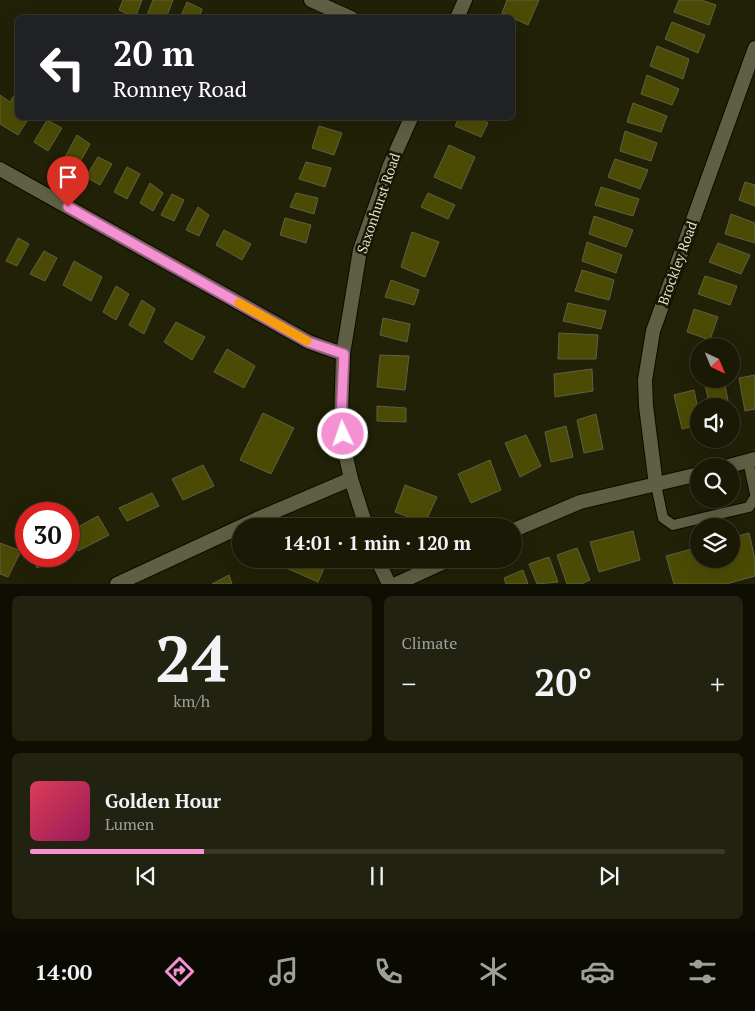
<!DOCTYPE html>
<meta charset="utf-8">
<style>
:root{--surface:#191906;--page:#222210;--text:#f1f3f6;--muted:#9fa09b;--line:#373828;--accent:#f491d3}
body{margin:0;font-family:"PT Serif",serif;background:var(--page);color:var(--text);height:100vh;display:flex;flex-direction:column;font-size:19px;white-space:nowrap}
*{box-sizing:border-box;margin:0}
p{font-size:16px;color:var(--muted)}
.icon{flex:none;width:28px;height:28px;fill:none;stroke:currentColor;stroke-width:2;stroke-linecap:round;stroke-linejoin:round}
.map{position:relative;height:584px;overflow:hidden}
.side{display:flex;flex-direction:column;gap:12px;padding:12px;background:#0e0e03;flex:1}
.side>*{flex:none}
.hud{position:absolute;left:15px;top:15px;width:500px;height:105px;border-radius:8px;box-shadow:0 5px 20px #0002,0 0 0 1px var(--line);background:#202124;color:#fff;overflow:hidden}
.needle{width:32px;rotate:136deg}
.fabs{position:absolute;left:690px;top:338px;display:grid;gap:10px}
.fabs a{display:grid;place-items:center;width:50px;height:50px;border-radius:50%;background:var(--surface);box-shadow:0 5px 20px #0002,0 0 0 1px var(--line);font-size:25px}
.speed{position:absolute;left:15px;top:502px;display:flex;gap:10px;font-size:25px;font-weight:700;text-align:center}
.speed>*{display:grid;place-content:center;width:65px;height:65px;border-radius:50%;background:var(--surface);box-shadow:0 5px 20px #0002,0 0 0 1px var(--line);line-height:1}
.speed .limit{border:8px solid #d22;background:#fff;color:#111}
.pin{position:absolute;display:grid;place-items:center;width:42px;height:42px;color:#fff;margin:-51px -21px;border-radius:50% 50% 50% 0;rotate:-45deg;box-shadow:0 0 5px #0007}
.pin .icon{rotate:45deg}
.me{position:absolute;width:55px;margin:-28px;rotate:357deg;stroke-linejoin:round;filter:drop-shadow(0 0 4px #0008)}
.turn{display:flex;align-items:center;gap:18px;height:105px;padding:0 15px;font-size:22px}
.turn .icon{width:65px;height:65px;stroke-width:2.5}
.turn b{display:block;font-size:35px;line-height:42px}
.big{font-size:38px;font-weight:600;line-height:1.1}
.side .card{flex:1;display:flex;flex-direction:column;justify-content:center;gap:8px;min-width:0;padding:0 18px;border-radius:8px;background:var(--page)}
.side .dial{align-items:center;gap:0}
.dial b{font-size:65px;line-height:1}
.song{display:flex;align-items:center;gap:15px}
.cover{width:60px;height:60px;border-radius:8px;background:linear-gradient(135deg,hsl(350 70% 55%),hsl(330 70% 35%))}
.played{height:5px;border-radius:2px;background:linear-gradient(90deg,var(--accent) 25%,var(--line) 25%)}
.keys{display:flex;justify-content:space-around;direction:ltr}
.heat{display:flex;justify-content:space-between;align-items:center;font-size:28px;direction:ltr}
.side .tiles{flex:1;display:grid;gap:12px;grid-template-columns:1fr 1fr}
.card:last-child{grid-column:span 2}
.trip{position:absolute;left:232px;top:518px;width:290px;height:50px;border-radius:25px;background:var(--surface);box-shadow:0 5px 20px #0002,0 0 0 1px var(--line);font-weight:600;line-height:50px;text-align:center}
.tab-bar{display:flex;height:80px;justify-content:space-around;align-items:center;background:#0a0a02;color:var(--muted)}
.tab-bar .icon{width:35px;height:35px}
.tab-bar .selected{color:var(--accent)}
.tab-bar b{font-size:22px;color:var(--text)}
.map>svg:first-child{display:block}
.building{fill:#4c4b05;stroke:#5f5f44}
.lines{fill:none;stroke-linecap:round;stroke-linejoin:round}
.service-casing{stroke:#0b0a00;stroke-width:12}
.minor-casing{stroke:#0b0a00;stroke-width:16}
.service{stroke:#5f5f44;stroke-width:10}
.minor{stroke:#5f5f44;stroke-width:14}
.route-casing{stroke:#9f5e89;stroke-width:12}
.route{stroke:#f491d3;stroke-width:9}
.slow{stroke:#f59e0b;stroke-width:9}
.labels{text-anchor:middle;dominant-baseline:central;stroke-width:5;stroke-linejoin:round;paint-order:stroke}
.street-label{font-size:14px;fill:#dedfcf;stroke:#181701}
</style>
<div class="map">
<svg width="755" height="584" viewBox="0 0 755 584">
<rect width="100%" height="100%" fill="#212108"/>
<g class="building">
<polygon points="123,0 142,0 135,18 119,10"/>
<polygon points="153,0 173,0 166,18 146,18"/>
<polygon points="507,0 539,0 528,25 502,13"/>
<polygon points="679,0 701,0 716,5 709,25 674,12"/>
<polygon points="187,2 202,9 199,18 180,18"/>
<polygon points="672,22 705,35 698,53 665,39"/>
<polygon points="657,46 689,59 683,79 650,66"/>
<polygon points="647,75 679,89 672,105 641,94"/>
<polygon points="15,94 18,96 18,118 29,118 18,135 0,124 0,95 10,102"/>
<polygon points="633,103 667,116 661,132 627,122"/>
<polygon points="459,118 477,118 488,123 481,137 455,126"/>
<polygon points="47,120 62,128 48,151 34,142"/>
<polygon points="319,126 342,133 334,155 312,148"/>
<polygon points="625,131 657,143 651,161 620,151"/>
<polygon points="77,135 90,144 78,166 64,159"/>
<polygon points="449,145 475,157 461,189 434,177"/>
<polygon points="98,157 112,164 100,185 86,177"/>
<polygon points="615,159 648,170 640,189 608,177"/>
<polygon points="306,162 331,168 325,187 299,179"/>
<polygon points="127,167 140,174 127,199 114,192"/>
<polygon points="745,182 755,185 755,206 739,200"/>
<polygon points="150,183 163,193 153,211 140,203"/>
<polygon points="601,187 639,199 633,216 595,205"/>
<polygon points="296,193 318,198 314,214 290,207"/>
<polygon points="428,193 455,205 448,219 421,207"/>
<polygon points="172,194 184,200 174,221 161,215"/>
<polygon points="198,207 209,215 199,236 186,230"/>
<polygon points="731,214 755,223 755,243 725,234"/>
<polygon points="594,216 633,230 626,247 589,234"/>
<polygon points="285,218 311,225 306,243 280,235"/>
<polygon points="224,230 251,244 242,260 216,245"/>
<polygon points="412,232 439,242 425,277 401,267"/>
<polygon points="18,238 29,244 17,266 6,261"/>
<polygon points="587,242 622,255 616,273 582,261"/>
<polygon points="718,243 750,255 741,274 709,262"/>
<polygon points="44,251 57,258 45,281 30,274"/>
<polygon points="74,261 102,277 91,301 63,285"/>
<polygon points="582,270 614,280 609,300 575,291"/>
<polygon points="705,276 737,286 730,305 698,294"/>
<polygon points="391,280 419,290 414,305 385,297"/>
<polygon points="116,286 129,294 116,320 103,312"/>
<polygon points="142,300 155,309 144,334 129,325"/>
<polygon points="568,303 606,311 601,329 563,321"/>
<polygon points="694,309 718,317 710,340 687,332"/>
<polygon points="383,318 410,324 407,342 380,335"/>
<polygon points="176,322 205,337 192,360 164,342"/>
<polygon points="559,333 598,335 596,359 558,359"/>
<polygon points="227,349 255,366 244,388 214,372"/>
<polygon points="380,355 409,356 405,390 377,387"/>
<polygon points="592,369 593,391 555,397 554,374"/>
<polygon points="755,375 755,409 745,411 739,378"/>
<polygon points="712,379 724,379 729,406 710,406 704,381"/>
<polygon points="694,390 699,414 699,425 682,429 674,395"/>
<polygon points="377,406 406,408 406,422 377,421"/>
<polygon points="263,413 294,428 271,474 240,460"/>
<polygon points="596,414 603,449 584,453 577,420"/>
<polygon points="566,426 573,457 551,462 545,432"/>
<polygon points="526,435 541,466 520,477 505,443"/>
<polygon points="490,460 501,490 471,503 458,474"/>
<polygon points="203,465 214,486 183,500 172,479"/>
<polygon points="405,485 437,497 425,523 395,512"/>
<polygon points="152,493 159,506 127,521 119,508"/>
<polygon points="98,516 109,535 78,551 69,532"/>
<polygon points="633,531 640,560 599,572 590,542"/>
<polygon points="749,533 755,559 755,576 726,584 674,584 666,556 699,547 699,559 731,559 731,538"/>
<polygon points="0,543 21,551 8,577 0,574"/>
<polygon points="577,548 590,580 581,584 567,584 557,555"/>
<polygon points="32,556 60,556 61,557 37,568"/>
<polygon points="549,557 558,582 537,584 529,564"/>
<polygon points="287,559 328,559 318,582 284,567"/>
<polygon points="523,570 528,584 506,584 504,578"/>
<polygon points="229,575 232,584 212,584"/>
</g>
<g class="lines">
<defs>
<g id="service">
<polyline points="748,461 755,494"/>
<polyline points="656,485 663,518 673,525 749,507 755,497"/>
</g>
<g id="minor">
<polyline points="311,0 351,18"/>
<polyline points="457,18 465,0"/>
<polyline points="0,169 309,342 343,354"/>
<polyline points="729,466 755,459"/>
<polyline points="656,485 646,406 645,380 653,331 755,48"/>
<polyline points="366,526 351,479 344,448 341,419 343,354 360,250 390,165 411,118"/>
<polyline points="514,530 580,502 699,474"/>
<polyline points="377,559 389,584"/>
<polyline points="117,584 257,519 351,479"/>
<polyline points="396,584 451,559"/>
</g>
</defs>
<use href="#service" class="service-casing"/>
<use href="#minor" class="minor-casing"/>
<use href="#service" class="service"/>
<use href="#minor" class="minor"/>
</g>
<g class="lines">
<defs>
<polyline id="route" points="68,207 308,342 344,354 341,419 343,434"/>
</defs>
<use href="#route" class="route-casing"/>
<use href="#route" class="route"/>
<polyline class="slow" points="239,303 307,341"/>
</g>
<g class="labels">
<g class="street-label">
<text transform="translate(378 203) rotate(-71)">Saxonhurst Road</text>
<text transform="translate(677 263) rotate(-70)">Brockley Road</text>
</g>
</g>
</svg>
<div class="fabs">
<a><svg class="needle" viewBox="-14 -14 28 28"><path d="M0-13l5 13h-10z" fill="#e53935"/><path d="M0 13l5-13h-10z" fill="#9fa09b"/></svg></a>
<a><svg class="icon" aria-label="sound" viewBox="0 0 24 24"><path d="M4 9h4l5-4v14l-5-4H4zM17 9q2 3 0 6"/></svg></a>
<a><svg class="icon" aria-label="search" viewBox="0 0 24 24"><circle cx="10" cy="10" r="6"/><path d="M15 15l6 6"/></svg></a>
<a><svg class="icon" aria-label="layers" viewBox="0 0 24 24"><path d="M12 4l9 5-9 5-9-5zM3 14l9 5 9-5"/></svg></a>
</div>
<div class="speed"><div class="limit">30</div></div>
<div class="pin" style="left:68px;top:207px;background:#d93025"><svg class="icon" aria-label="arrive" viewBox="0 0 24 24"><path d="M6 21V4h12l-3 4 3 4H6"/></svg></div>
<svg class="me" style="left:343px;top:434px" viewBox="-20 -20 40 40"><circle r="17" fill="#f491d3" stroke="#fff" stroke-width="3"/><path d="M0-11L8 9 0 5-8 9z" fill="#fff"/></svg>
<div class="trip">14:01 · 1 min · 120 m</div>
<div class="hud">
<div class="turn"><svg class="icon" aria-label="left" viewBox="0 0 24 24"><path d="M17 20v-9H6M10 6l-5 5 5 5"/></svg><div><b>20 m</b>Romney Road</div></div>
</div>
</div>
<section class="side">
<div class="tiles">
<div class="card dial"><b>24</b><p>km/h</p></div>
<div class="card"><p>Climate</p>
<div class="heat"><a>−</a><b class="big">20°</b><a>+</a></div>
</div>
<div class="card">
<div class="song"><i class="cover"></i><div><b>Golden Hour</b><p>Lumen</p></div></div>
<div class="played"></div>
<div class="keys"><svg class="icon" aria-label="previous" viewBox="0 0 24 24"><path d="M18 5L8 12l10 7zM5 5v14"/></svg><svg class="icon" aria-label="pause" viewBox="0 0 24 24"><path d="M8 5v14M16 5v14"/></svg><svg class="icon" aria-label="next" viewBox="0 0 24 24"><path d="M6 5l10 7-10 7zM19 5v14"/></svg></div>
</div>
</div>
</section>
<nav class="tab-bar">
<b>14:00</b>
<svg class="icon selected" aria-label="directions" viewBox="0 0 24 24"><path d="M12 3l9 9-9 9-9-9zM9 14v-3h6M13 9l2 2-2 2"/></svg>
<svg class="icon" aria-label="music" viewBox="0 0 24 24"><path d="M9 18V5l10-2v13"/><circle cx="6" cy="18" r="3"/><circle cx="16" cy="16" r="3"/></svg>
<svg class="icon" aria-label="phone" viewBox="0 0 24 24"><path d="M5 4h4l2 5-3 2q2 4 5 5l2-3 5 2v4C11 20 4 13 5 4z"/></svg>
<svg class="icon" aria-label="climate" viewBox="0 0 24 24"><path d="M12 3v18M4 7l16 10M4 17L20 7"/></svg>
<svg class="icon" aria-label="car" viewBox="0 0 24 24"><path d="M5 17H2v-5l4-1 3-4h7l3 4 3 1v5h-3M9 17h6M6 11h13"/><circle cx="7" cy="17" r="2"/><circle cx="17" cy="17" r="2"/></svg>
<svg class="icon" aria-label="filters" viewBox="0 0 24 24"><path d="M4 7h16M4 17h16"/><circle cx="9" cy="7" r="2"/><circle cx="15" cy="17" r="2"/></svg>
</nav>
